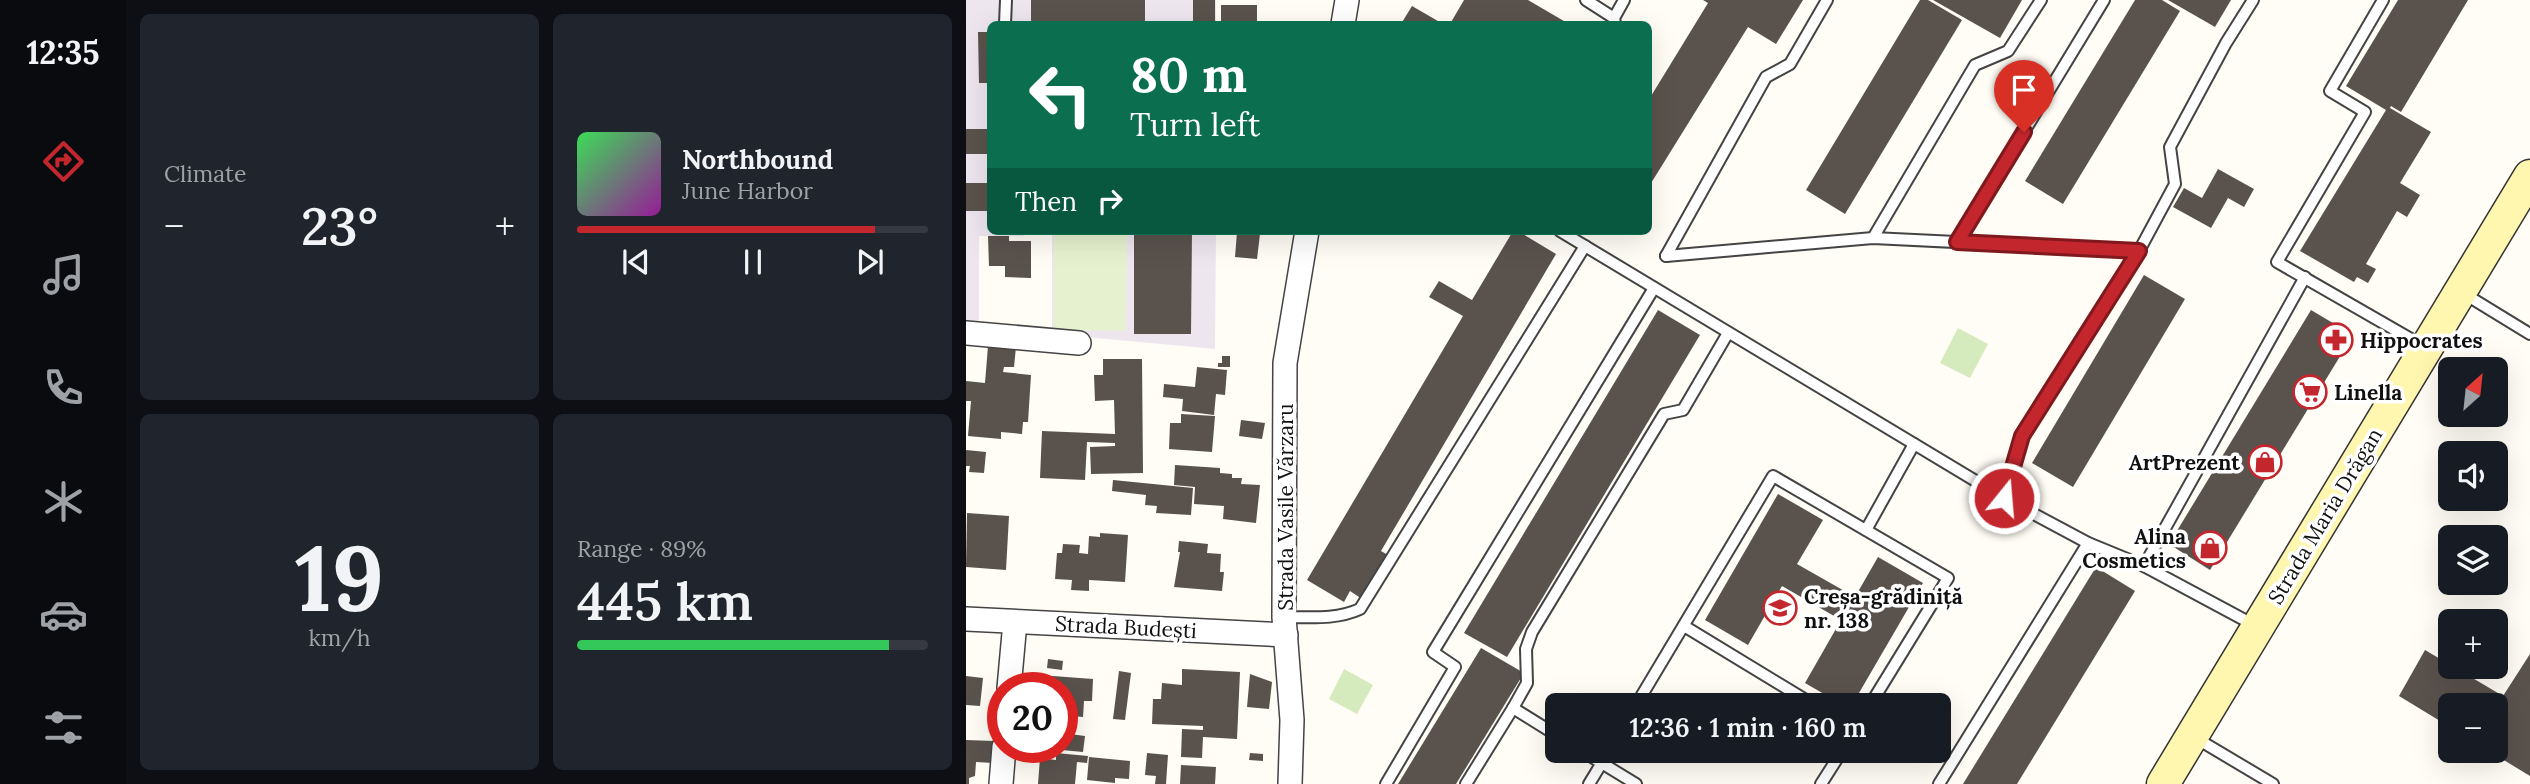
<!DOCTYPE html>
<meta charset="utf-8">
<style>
:root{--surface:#171b24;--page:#20242c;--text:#f1f3f6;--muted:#9ea1a6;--line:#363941;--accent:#c4262e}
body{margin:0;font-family:Lora,serif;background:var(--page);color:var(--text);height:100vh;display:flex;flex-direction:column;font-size:26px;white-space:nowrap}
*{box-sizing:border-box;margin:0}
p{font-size:23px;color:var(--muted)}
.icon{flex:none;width:38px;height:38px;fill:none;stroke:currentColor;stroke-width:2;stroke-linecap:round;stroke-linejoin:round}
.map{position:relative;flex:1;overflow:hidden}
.details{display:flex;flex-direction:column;gap:14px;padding:14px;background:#0d0f14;width:840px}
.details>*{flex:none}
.hud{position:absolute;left:21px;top:21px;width:665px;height:214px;border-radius:10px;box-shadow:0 7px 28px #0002;background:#0b6e4f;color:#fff;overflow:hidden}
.needle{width:46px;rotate:27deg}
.fabs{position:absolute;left:1472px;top:357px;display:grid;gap:14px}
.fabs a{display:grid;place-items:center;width:70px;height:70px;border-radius:10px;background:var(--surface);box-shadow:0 7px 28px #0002;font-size:35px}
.speed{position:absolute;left:21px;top:672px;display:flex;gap:14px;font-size:35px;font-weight:700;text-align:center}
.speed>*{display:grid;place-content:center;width:91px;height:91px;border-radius:50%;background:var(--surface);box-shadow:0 7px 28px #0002;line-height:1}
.speed .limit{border:10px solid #d22;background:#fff;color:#111}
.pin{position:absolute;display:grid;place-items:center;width:60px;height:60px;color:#fff;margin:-72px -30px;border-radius:50% 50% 50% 0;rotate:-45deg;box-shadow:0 0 7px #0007}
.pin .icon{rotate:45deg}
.me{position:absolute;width:77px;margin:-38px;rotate:17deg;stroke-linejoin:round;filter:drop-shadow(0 0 5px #0008)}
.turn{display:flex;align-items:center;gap:24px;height:147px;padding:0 28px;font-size:32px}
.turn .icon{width:91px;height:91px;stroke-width:2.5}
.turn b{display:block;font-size:49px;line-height:60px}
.then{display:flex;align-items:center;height:66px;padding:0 28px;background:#0003;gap:14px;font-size:26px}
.big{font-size:52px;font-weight:600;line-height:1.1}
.details .card{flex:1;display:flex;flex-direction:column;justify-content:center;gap:10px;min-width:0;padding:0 24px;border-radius:10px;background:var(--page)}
.details .dial{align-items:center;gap:0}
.dial b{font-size:91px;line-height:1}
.song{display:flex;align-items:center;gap:21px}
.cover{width:84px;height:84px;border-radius:10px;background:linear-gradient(135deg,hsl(130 70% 55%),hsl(300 70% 35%))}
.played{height:7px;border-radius:4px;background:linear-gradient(90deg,var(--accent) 85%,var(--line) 85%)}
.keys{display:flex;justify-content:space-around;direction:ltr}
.heat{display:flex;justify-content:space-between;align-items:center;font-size:38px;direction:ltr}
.charge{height:10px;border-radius:5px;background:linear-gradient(90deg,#34c759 89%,var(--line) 0)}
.details .tiles{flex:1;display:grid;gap:14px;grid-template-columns:repeat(2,1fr)}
.trip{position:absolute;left:579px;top:693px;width:406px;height:70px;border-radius:10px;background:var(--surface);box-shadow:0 7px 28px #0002;font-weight:600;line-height:70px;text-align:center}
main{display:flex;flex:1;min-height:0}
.tab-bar{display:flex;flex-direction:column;width:126px;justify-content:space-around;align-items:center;background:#090b0e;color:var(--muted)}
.tab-bar .icon{width:49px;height:49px}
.tab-bar .on{color:var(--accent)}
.tab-bar b{font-size:32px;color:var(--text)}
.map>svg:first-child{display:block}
.industrial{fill:#eee6ef}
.green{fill:#d5ebbd}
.pitch{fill:#e6f2cf}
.building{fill:#5a524d}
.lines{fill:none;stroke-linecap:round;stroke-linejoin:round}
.service-casing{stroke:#444;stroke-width:14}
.minor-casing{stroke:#444;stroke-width:26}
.secondary-casing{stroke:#333;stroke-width:35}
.service{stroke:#fff;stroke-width:10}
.minor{stroke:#fff;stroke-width:23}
.secondary{stroke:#fff6b0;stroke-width:32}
.route-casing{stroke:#7f191e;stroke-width:18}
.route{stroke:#c4262e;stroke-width:12}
.labels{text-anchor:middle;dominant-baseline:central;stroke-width:7;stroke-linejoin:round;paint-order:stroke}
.poi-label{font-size:21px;font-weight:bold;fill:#111;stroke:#fff;text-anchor:start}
.street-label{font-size:21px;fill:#111;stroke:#fff}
</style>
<main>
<nav class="tab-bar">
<b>12:35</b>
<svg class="icon on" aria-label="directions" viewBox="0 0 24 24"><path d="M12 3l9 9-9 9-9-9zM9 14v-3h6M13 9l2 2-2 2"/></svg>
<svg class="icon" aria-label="music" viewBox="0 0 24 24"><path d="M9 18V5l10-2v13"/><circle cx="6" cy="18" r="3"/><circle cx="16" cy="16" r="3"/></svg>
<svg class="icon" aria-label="phone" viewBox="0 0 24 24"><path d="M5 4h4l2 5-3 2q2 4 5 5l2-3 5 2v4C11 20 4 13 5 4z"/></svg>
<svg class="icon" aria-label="climate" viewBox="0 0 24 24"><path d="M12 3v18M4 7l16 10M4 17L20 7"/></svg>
<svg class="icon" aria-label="car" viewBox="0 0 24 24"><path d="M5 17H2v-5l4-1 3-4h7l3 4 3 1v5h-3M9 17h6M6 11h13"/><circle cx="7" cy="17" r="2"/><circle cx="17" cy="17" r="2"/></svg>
<svg class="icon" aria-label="filters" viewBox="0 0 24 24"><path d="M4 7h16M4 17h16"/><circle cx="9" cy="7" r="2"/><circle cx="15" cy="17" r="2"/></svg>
</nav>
<section class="details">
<div class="tiles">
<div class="card"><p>Climate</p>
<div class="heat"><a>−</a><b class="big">23°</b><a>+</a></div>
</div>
<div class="card">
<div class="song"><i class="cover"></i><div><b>Northbound</b><p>June Harbor</p></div></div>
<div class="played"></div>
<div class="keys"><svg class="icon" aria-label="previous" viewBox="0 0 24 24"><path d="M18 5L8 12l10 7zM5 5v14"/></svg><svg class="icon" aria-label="pause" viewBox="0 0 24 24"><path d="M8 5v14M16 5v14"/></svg><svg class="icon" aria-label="next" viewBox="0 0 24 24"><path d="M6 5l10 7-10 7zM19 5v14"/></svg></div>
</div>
<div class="card dial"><b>19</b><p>km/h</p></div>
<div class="card"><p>Range · 89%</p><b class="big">445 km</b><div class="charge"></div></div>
</div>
</section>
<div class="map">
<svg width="1564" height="784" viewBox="0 0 1564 784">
<rect width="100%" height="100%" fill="#fffdf5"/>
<g class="industrial">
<polygon points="0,0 250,0 250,24 24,24 24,231 59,231 58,236 13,236 13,327 0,326"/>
<polygon points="86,231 250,231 249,349 86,334"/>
</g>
<g class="green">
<polygon points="992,328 1022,344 1004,378 974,363"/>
<polygon points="378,669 407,685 391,714 363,699"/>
</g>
<polygon class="pitch" points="88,231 161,231 160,331 88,330"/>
<g class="building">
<rect x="65" y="0" width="114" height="24"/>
<rect x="227" y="0" width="22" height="24"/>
<polygon points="498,0 562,0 603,24 484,24"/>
<polygon points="737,0 837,0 810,44 782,27 682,188 682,101 742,3"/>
<polygon points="954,0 962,0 996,20 879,214 840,190"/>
<polygon points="967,0 1056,0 1034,38"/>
<polygon points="1169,0 1196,0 1214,11 1097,204 1059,181"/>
<polygon points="1202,0 1265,0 1249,27"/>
<polygon points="1432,0 1502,0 1435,112 1425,106 1424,108 1465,132 1434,183 1454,195 1441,217 1431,211 1400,264 1410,269 1402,283 1391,277 1388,282 1334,251 1420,110 1380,86"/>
<rect x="255" y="5" width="36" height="19"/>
<polygon points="446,6 477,24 435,24"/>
<polygon points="12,32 23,32 24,83 13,83"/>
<rect x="0" y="129" width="24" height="25"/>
<polygon points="1252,169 1288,189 1278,207 1262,198 1245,228 1207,207 1218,188 1236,198"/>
<rect x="0" y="183" width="24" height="28"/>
<polygon points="168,231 226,231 225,334 168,334"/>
<polygon points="547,231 552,231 590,254 415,551 422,555 396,599 384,591 378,602 341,580 497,316 463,297 473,281 506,300"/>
<polygon points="271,232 294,234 291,259 269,257"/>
<polygon points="22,236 43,236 43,241 65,241 65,278 39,277 39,266 23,266"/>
<polygon points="1178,275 1219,299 1107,487 1066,463"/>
<polygon points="692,310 734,335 541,657 498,633"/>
<polygon points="1345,310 1387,335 1244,570 1203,544"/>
<polygon points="22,346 50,347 48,367 38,367 37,372 65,375 62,422 57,422 56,434 35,432 35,439 2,436 5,401 0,401 0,381 19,383"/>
<polygon points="256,356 264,356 264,367 252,367 252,363 256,363"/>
<polygon points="137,359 176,359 177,473 125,474 124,447 149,446 149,443 121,442 119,480 74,478 76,431 149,434 148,400 129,401 128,375 137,375"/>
<polygon points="231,367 261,370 259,395 250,394 248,415 216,411 217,399 197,397 198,384 229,387"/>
<polygon points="215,414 249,416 246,452 203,449 204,423 215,423"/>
<polygon points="275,420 299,423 296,439 273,436"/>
<polygon points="0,450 20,452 18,473 3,472 4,466 0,466"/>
<polygon points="209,465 254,468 254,473 266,474 266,478 276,478 275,484 294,485 290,523 257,519 258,506 228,504 229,487 208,485"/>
<polygon points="147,480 227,488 225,515 190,513 191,506 179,505 180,495 146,491"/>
<polygon points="812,494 857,520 831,564 889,597 912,557 957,583 886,705 877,705 839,683 875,620 816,586 782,645 739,620"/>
<polygon points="1,513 43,516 40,570 0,567"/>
<polygon points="134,533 162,535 159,582 123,580 123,591 105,590 106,580 89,579 91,553 96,553 97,544 114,545 113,553 122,554 123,536 134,537"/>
<polygon points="213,541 242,544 241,553 255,554 254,572 258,572 256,591 208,587 214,552 212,552"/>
<polygon points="1130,567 1169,591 1051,784 997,784"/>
<polygon points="515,648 558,673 490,784 432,784"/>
<polygon points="1459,650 1537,696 1564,654 1564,776 1523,751 1530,751 1530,705 1484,705 1484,727 1433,696"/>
<polygon points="82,659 97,661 96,670 81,668"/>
<polygon points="216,669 274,672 271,739 237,737 236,758 215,757 216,729 237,730 237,726 186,724 187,699 195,699 196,683 216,685"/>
<polygon points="153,671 165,673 159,720 147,719"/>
<polygon points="60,674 127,679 126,701 118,701 117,717 96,715 96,688 59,688"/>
<polygon points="284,674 306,682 303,709 281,707"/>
<polygon points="0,676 17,678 14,706 0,705"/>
<polygon points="96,733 119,736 117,752 85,749 96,747"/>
<polygon points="0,740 28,741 27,763 10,762 9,776 3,778 3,784 0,784"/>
<polygon points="90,753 122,756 121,763 111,762 109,784 72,784 74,758 90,760"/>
<polygon points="181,753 202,755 200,784 189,784 190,776 179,775"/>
<polygon points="284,753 297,754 297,761 283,760"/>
<polygon points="123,757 164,761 163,779 149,778 149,783 121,780"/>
<polygon points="215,765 250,767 249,784 214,784"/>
</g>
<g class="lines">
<defs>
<g id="service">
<polyline points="620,0 648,18"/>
<polyline points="1417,0 1364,91 1399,112 1311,262 1459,347"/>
<polyline points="649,23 648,18 658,0"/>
<polyline points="39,24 40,0"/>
<polyline points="594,231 1038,498 1122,543 1178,566 1288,625"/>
<polyline points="907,238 1009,65 1042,51 1075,0"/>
<polyline points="991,242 1138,0"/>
<polyline points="1173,251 1209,184 1204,147 1260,43 1287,0"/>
<polyline points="700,256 907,238 1173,251 1056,436 1038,498"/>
<polyline points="700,256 800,77 824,64 861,0"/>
<polyline points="1497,293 1564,334"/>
<polyline points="900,530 948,444"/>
<polyline points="1178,566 1339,277"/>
<path d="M 318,617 C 344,617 370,620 394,609 L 619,246"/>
<polyline points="718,626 848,705"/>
<polyline points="670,705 807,476 982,578 904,705"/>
<polyline points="547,708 561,683 560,649 566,632 698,414 717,410 762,333"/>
<polyline points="1228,737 1307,784"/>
<polyline points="616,751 670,784"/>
<polyline points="420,784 489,667 467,652 688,288"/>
<polyline points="500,784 547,708 592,736"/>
<polyline points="623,784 643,751"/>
<polyline points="855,784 876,751"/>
<polyline points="973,784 1122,543"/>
</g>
<g id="minor">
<polyline points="377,24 381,0"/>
<polyline points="0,333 113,343"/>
<polyline points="0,619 320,635"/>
<polyline points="43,688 49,622"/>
<polyline points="35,784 38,747"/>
<polyline points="324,784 326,720 318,617 319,363 341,231"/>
</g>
<polyline id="secondary" points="1197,784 1564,176"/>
</defs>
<use href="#service" class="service-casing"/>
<use href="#minor" class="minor-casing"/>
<use href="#secondary" class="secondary-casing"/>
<use href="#service" class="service"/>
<use href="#minor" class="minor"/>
<use href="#secondary" class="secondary"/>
</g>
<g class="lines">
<defs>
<polyline id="route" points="1038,498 1056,436 1173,251 991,242 1058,132"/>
</defs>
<use href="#route" class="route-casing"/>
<use href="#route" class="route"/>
</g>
<defs>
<symbol id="pharmacy-ring" viewBox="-11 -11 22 22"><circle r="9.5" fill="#fff" stroke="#c4262e" stroke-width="1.5"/><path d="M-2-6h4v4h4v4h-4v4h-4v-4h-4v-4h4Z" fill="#c4262e"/></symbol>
<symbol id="supermarket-ring" viewBox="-11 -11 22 22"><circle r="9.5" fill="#fff" stroke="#c4262e" stroke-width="1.5"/><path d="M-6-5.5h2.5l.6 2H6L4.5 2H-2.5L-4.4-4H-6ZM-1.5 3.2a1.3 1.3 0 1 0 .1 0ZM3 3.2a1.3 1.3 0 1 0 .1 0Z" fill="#c4262e"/></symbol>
<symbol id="shop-ring" viewBox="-11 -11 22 22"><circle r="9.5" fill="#fff" stroke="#c4262e" stroke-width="1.5"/><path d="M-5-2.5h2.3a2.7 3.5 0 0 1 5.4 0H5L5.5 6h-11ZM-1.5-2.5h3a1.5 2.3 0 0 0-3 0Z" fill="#c4262e"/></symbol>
<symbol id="school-ring" viewBox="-11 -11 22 22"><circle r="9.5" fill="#fff" stroke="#c4262e" stroke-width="1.5"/><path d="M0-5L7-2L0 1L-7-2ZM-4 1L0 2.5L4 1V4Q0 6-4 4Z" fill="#c4262e"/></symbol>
</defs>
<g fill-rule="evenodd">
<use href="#pharmacy-ring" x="1351" y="321" width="38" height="38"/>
<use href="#supermarket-ring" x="1325" y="373" width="38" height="38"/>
<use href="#shop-ring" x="1280" y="443" width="38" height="38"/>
<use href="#shop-ring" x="1225" y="529" width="38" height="38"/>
<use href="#school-ring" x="795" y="589" width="38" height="38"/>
</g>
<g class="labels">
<g class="poi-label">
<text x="1394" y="340">Hippocrates</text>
<text x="1368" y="392">Linella</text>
<text x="1274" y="462" text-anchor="end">ArtPrezent</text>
<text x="1220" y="536" text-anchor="end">Alina<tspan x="1220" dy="24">Cosmetics</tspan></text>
<text x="838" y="596">Creșa-grădiniță<tspan x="838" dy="24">nr. 138</tspan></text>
</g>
<g class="street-label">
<text transform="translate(319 507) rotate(-90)">Strada Vasile Vărzaru</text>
<text transform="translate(1359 516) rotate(-59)">Strada Maria Drăgan</text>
<text transform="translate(160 627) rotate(3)">Strada Budești</text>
</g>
</g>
</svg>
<div class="fabs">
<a><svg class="needle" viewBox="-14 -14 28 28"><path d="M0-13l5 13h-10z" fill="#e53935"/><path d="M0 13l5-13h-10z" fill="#9ea1a6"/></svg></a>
<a><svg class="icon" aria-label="sound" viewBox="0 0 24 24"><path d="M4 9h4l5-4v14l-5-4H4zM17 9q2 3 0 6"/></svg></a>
<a><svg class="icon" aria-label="layers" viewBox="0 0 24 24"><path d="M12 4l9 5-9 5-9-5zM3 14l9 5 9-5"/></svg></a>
<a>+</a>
<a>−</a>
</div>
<div class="speed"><div class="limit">20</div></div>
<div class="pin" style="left:1058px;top:132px;background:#d93025"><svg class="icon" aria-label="arrive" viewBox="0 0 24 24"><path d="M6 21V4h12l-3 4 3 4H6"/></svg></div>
<svg class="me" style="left:1038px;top:498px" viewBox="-20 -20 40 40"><circle r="17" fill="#c4262e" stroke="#fff" stroke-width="3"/><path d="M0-11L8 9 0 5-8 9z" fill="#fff"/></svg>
<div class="trip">12:36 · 1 min · 160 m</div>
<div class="hud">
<div class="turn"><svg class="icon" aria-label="left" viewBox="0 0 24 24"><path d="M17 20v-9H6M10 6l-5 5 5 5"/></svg><div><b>80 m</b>Turn left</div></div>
<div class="then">Then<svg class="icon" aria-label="right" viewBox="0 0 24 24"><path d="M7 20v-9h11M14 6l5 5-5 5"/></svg></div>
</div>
</div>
</main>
